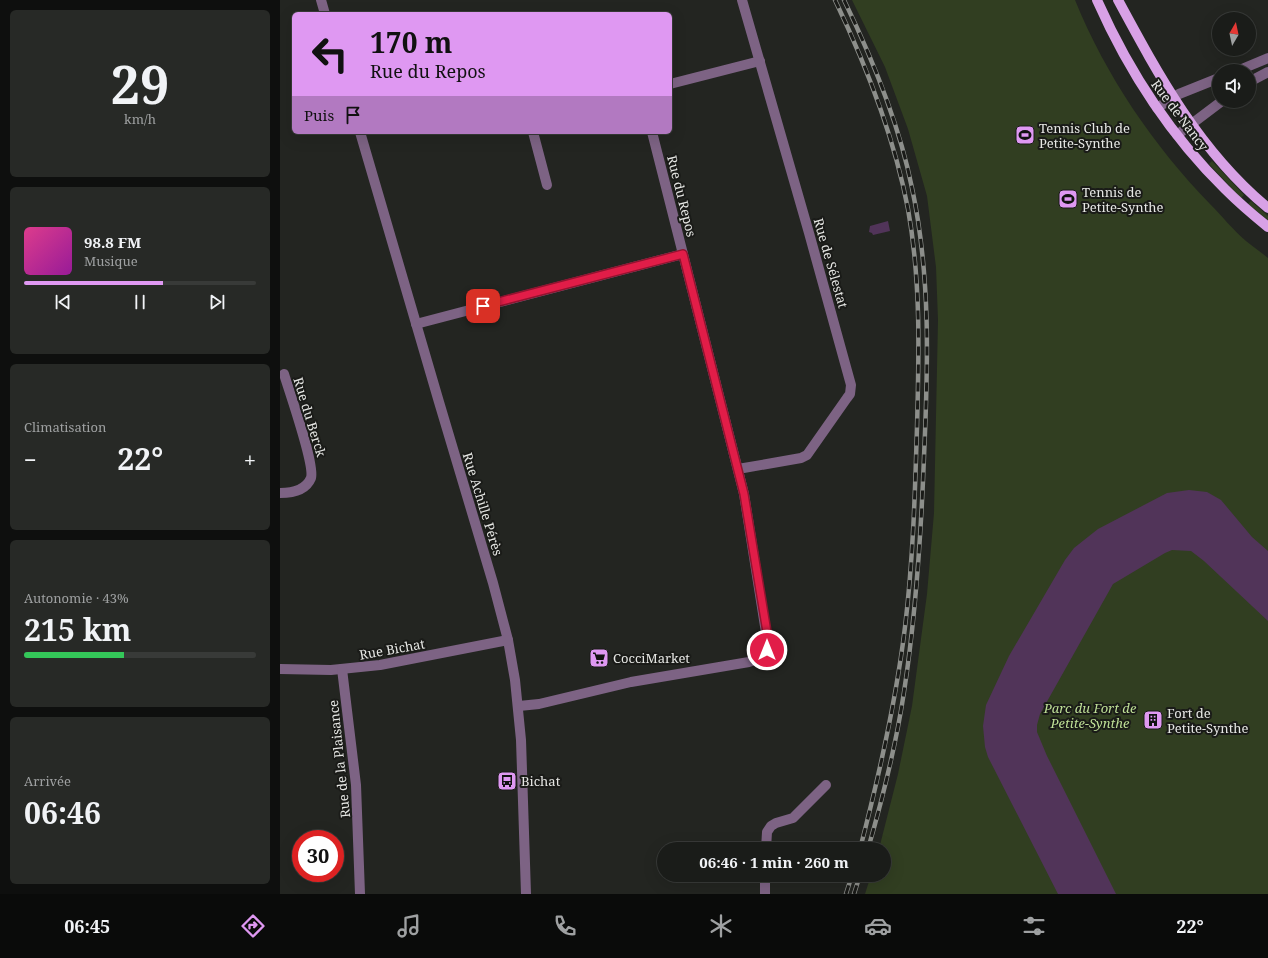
<!DOCTYPE html>
<html lang="fr">
<meta charset="utf-8">
<style>
:root{--surface:#1a1c19;--page:#272926;--text:#f1f3f6;--muted:#9fa1a2;--line:#383a38;--accent:#df98f2}
body{margin:0;font-family:"Noto Serif",serif;background:var(--page);color:var(--text);height:100vh;display:flex;flex-direction:column;font-size:15px;white-space:nowrap}
*{box-sizing:border-box;margin:0}
p{font-size:13px;color:var(--muted)}
.icon{flex:none;width:22px;height:22px;fill:none;stroke:currentColor;stroke-width:2;stroke-linecap:round;stroke-linejoin:round}
.map{position:relative;flex:1;overflow:hidden}
.sheet{display:flex;flex-direction:column;gap:10px;padding:10px;background:#0e0f0e;width:280px}
.sheet>*{flex:none}
.hud{position:absolute;left:12px;top:12px;width:380px;height:122px;border-radius:6px;box-shadow:0 4px 16px #0002,0 0 0 1px var(--line);background:#df98f2;color:#111;overflow:hidden}
.needle{width:26px;rotate:9deg}
.buttons{position:absolute;left:932px;top:12px;display:grid;gap:8px}
.buttons a{display:grid;place-items:center;width:44px;height:44px;border-radius:50%;background:var(--surface);box-shadow:0 4px 16px #0002,0 0 0 1px var(--line);font-size:20px}
.speed{position:absolute;left:12px;top:830px;display:flex;gap:8px;font-size:20px;font-weight:700;text-align:center}
.speed>*{display:grid;place-content:center;width:52px;height:52px;border-radius:50%;background:var(--surface);box-shadow:0 4px 16px #0002,0 0 0 1px var(--line);line-height:1}
.speed .limit{border:6px solid #d22;background:#fff;color:#111}
.pin{position:absolute;display:grid;place-items:center;width:34px;height:34px;color:#fff;margin:-17px;border-radius:8px;box-shadow:0 2px 6px #0006}
.me{position:absolute;width:44px;margin:-22px;rotate:0deg;stroke-linejoin:round;filter:drop-shadow(0 0 3px #0008)}
.turn{display:flex;align-items:center;gap:14px;height:84px;padding:0 12px;font-size:18px}
.turn .icon{width:52px;height:52px;stroke-width:2.5}
.turn b{display:block;font-size:28px;line-height:34px}
.then{display:flex;align-items:center;height:38px;padding:0 12px;background:#0003;gap:8px;font-size:15px}
.big{font-size:30px;font-weight:700;line-height:1.1}
.sheet .tile{flex:1;display:flex;flex-direction:column;justify-content:center;gap:6px;min-width:0;padding:0 14px;border-radius:6px;background:var(--page)}
.sheet .dial{align-items:center;gap:0}
.dial b{font-size:52px;line-height:1}
.song{display:flex;align-items:center;gap:12px}
.cover{width:48px;height:48px;border-radius:6px;background:linear-gradient(135deg,hsl(330 70% 55%),hsl(300 70% 35%))}
.played{height:4px;border-radius:2px;background:linear-gradient(90deg,var(--accent) 60%,var(--line) 60%)}
.keys{display:flex;justify-content:space-around;direction:ltr}
.heat{display:flex;justify-content:space-between;align-items:center;font-size:22px;direction:ltr}
.charge{height:6px;border-radius:3px;background:linear-gradient(90deg,#34c759 43%,var(--line) 0)}
.trip{position:absolute;left:377px;top:842px;width:234px;height:40px;border-radius:20px;background:var(--surface);box-shadow:0 4px 16px #0002,0 0 0 1px var(--line);font-weight:700;line-height:40px;text-align:center}
.tabs{display:flex;height:64px;justify-content:space-around;align-items:center;background:#0a0b0a;color:var(--muted)}
.tabs .icon{width:28px;height:28px}
.tabs .current{color:var(--accent)}
.tabs b{font-size:18px;color:var(--text)}
main{display:flex;flex:1;min-height:0}
.map>svg:first-child{display:block}
.green{fill:#313e21}
.water{fill:#513459}
.lines{fill:none;stroke-linecap:round;stroke-linejoin:round}
.minor{stroke:#7d6384;stroke-width:10}
.major{stroke:#d8a1e6;stroke-width:10}
.rail-casing{stroke:#8d8f8b;stroke-width:4.5}
.rail{stroke:#1a1b18;stroke-width:3;stroke-dasharray:9;stroke-linecap:butt}
.route-casing{stroke:#92132f;stroke-width:10}
.route{stroke:#e11d48;stroke-width:7}
.labels{text-anchor:middle;dominant-baseline:central;stroke-width:4;stroke-linejoin:round;paint-order:stroke}
.street-label{font-size:13px;fill:#e6e7e4;stroke:#1a1b18}
.poi-label{font-size:13px;fill:#e6e7e4;stroke:#1a1b18;text-anchor:start}
.park-label{font-size:13px;font-style:italic;fill:#bedf96;stroke:#1a1b18}
</style>
<main>
<section class="sheet">
<div class="tile dial"><b>29</b><p>km/h</p></div>
<div class="tile">
<div class="song"><i class="cover"></i><div><b>98.8 FM</b><p>Musique</p></div></div>
<div class="played"></div>
<div class="keys"><svg class="icon" aria-label="previous" viewBox="0 0 24 24"><path d="M18 5L8 12l10 7zM5 5v14"/></svg><svg class="icon" aria-label="pause" viewBox="0 0 24 24"><path d="M8 5v14M16 5v14"/></svg><svg class="icon" aria-label="next" viewBox="0 0 24 24"><path d="M6 5l10 7-10 7zM19 5v14"/></svg></div>
</div>
<div class="tile"><p>Climatisation</p>
<div class="heat"><a>−</a><b class="big">22°</b><a>+</a></div>
</div>
<div class="tile"><p>Autonomie · 43%</p><b class="big">215 km</b><div class="charge"></div></div>
<div class="tile"><p>Arrivée</p><b class="big">06:46</b></div>
</section>
<div class="map">
<svg width="988" height="894" viewBox="0 0 988 894">
<rect width="100%" height="100%" fill="#232521"/>
<g class="green">
<path d="M 572,0 L 795,0 C 826,76 873,145 930,204 C 942,216 953,230 966,241 C 973,247 981,252 988,258 L 988,894 L 585,894 L 591,875 L 604,875 L 604,849 L 599,849 L 618,774 L 632,706 L 647,594 L 654,513 L 658,320 L 656,267 L 647,196 L 628,129 L 605,67 Z"/>
<polygon points="932,161 964,195 961,198 929,164"/>
<polygon points="971,201 988,216 988,220 968,204"/>
</g>
<g class="water">
<polygon points="608,221 610,231 593,235 592,233 589,232 590,226"/>
<polygon points="909,490 927,492 941,500 972,537 988,551 988,621 924,561 911,551 892,550 885,553 833,584 760,714 757,725 757,732 767,756 836,894 778,894 708,757 705,747 703,726 706,705 729,656 785,560 794,548 818,529 887,493"/>
</g>
<g class="lines">
<g class="minor">
<polyline points="41,0 45,14"/>
<polyline points="957,71 988,58"/>
<polyline points="969,82 988,72"/>
<polyline points="390,84 480,61"/>
<polyline points="877,108 899,94 939,78"/>
<polyline points="80,132 159,402 213,583 228,640 235,680 241,740 246,894"/>
<polyline points="253,132 267,185"/>
<polyline points="897,135 942,101"/>
<polyline points="136,324 403,254"/>
<polyline points="458,469 521,458 527,455 567,398 570,394 571,385 529,233 462,0"/>
<path d="M 0,493 C 12,493 26,490 31,478 C 35,464 9,391 4,374"/>
<polyline points="0,669 51,670 100,665 228,640"/>
<polyline points="62,669 76,785 80,894"/>
<path d="M 239,706 L 259,704 L 351,682 L 469,662 C 480,659 485,655 488,645 L 464,494 L 372,132"/>
<polyline points="486,849 487,832 491,826 496,823 513,818 546,785"/>
<polyline points="485,894 485,875"/>
</g>
<g class="major">
<path d="M 817,0 C 848,70 890,135 945,189 C 958,202 973,215 988,227"/>
<path d="M 838,0 C 879,76 920,152 988,208"/>
</g>
<defs>
<g id="rail">
<path d="M 555,0 C 587,67 614,136 628,209 C 641,281 639,354 637,427 C 635,494 633,561 625,627 C 616,702 599,776 580,849"/>
<path d="M 564,0 C 593,60 619,123 632,188 C 651,277 648,367 644,457 C 641,536 636,614 624,692 C 616,745 603,797 588,849"/>
<polyline points="566,894 572,875"/>
<polyline points="574,894 580,875"/>
</g>
</defs>
<use href="#rail" class="rail-casing"/>
<use href="#rail" class="rail"/>
</g>
<g class="lines">
<defs>
<polyline id="route" points="203,306 403,254 464,494 488,638 487,650"/>
</defs>
<use href="#route" class="route-casing"/>
<use href="#route" class="route"/>
</g>
<defs>
<symbol id="stadium-square" viewBox="-11 -11 22 22"><rect x="-9" y="-9" width="18" height="18" rx="4" fill="#df98f2" stroke="#1a1b18"/><path d="M0-5a6.5 5 0 1 0 0 10a6.5 5 0 1 0 0-10ZM-3.5-1.8h7v3.6h-7Z" fill="#111"/></symbol>
<symbol id="supermarket-square" viewBox="-11 -11 22 22"><rect x="-9" y="-9" width="18" height="18" rx="4" fill="#df98f2" stroke="#1a1b18"/><path d="M-6-5.5h2.5l.6 2H6L4.5 2H-2.5L-4.4-4H-6ZM-1.5 3.2a1.3 1.3 0 1 0 .1 0ZM3 3.2a1.3 1.3 0 1 0 .1 0Z" fill="#111"/></symbol>
<symbol id="building-square" viewBox="-11 -11 22 22"><rect x="-9" y="-9" width="18" height="18" rx="4" fill="#df98f2" stroke="#1a1b18"/><path d="M-4-6H4V6H1V3H-1V6H-4ZM-2.5-4.3h1.7v1.8h-1.7ZM.8-4.3h1.7v1.8H.8ZM-2.5-1h1.7V.8h-1.7ZM.8-1h1.7V.8H.8Z" fill="#111"/></symbol>
<symbol id="bus-square" viewBox="-11 -11 22 22"><rect x="-9" y="-9" width="18" height="18" rx="4" fill="#df98f2" stroke="#1a1b18"/><path d="M-5-6H5V4H4V6H2V4H-2V6H-4V4H-5ZM-3.5-4V0h7V-4ZM-3.5 1.2v1.5H-2V1.2ZM2 1.2v1.5H3.5V1.2Z" fill="#111"/></symbol>
</defs>
<g fill-rule="evenodd">
<use href="#stadium-square" x="734" y="124" width="22" height="22"/>
<use href="#stadium-square" x="777" y="188" width="22" height="22"/>
<use href="#supermarket-square" x="308" y="647" width="22" height="22"/>
<use href="#building-square" x="862" y="709" width="22" height="22"/>
<use href="#bus-square" x="216" y="770" width="22" height="22"/>
</g>
<g class="labels">
<g class="street-label">
<text transform="translate(900 115) rotate(53)">Rue de Nancy</text>
<text transform="translate(402 196) rotate(76)">Rue du Repos</text>
<text transform="translate(551 263) rotate(74)">Rue de Sélestat</text>
<text transform="translate(30 417) rotate(73)">Rue du Berck</text>
<text transform="translate(203 504) rotate(73)">Rue Achille Pérès</text>
<text transform="translate(112 649) rotate(-10)">Rue Bichat</text>
<text transform="translate(59 759) rotate(-96)">Rue de la Plaisance</text>
</g>
<g class="poi-label">
<text x="759" y="128">Tennis Club de<tspan x="759" dy="15">Petite-Synthe</tspan></text>
<text x="802" y="192">Tennis de<tspan x="802" dy="15">Petite-Synthe</tspan></text>
<text x="333" y="658">CocciMarket</text>
<text x="887" y="713">Fort de<tspan x="887" dy="15">Petite-Synthe</tspan></text>
<text x="241" y="781">Bichat</text>
</g>
<g class="park-label">
<text x="810" y="708">Parc du Fort de<tspan x="810" dy="15">Petite-Synthe</tspan></text>
</g>
</g>
</svg>
<div class="buttons">
<a><svg class="needle" viewBox="-14 -14 28 28"><path d="M0-13l5 13h-10z" fill="#e53935"/><path d="M0 13l5-13h-10z" fill="#9fa1a2"/></svg></a>
<a><svg class="icon" aria-label="sound" viewBox="0 0 24 24"><path d="M4 9h4l5-4v14l-5-4H4zM17 9q2 3 0 6"/></svg></a>
</div>
<div class="speed"><div class="limit">30</div></div>
<div class="pin" style="left:203px;top:306px;background:#d93025"><svg class="icon" aria-label="arrive" viewBox="0 0 24 24"><path d="M6 21V4h12l-3 4 3 4H6"/></svg></div>
<svg class="me" style="left:487px;top:650px" viewBox="-20 -20 40 40"><circle r="17" fill="#e11d48" stroke="#fff" stroke-width="3"/><path d="M0-11L8 9 0 5-8 9z" fill="#fff"/></svg>
<div class="trip">06:46 · 1 min · 260 m</div>
<div class="hud">
<div class="turn"><svg class="icon" aria-label="left" viewBox="0 0 24 24"><path d="M17 20v-9H6M10 6l-5 5 5 5"/></svg><div><b>170 m</b>Rue du Repos</div></div>
<div class="then">Puis<svg class="icon" aria-label="arrive" viewBox="0 0 24 24"><path d="M6 21V4h12l-3 4 3 4H6"/></svg></div>
</div>
</div>
</main>
<nav class="tabs">
<b>06:45</b>
<svg class="icon current" aria-label="directions" viewBox="0 0 24 24"><path d="M12 3l9 9-9 9-9-9zM9 14v-3h6M13 9l2 2-2 2"/></svg>
<svg class="icon" aria-label="music" viewBox="0 0 24 24"><path d="M9 18V5l10-2v13"/><circle cx="6" cy="18" r="3"/><circle cx="16" cy="16" r="3"/></svg>
<svg class="icon" aria-label="phone" viewBox="0 0 24 24"><path d="M5 4h4l2 5-3 2q2 4 5 5l2-3 5 2v4C11 20 4 13 5 4z"/></svg>
<svg class="icon" aria-label="climate" viewBox="0 0 24 24"><path d="M12 3v18M4 7l16 10M4 17L20 7"/></svg>
<svg class="icon" aria-label="car" viewBox="0 0 24 24"><path d="M5 17H2v-5l4-1 3-4h7l3 4 3 1v5h-3M9 17h6M6 11h13"/><circle cx="7" cy="17" r="2"/><circle cx="17" cy="17" r="2"/></svg>
<svg class="icon" aria-label="filters" viewBox="0 0 24 24"><path d="M4 7h16M4 17h16"/><circle cx="9" cy="7" r="2"/><circle cx="15" cy="17" r="2"/></svg>
<b>22°</b>
</nav>
